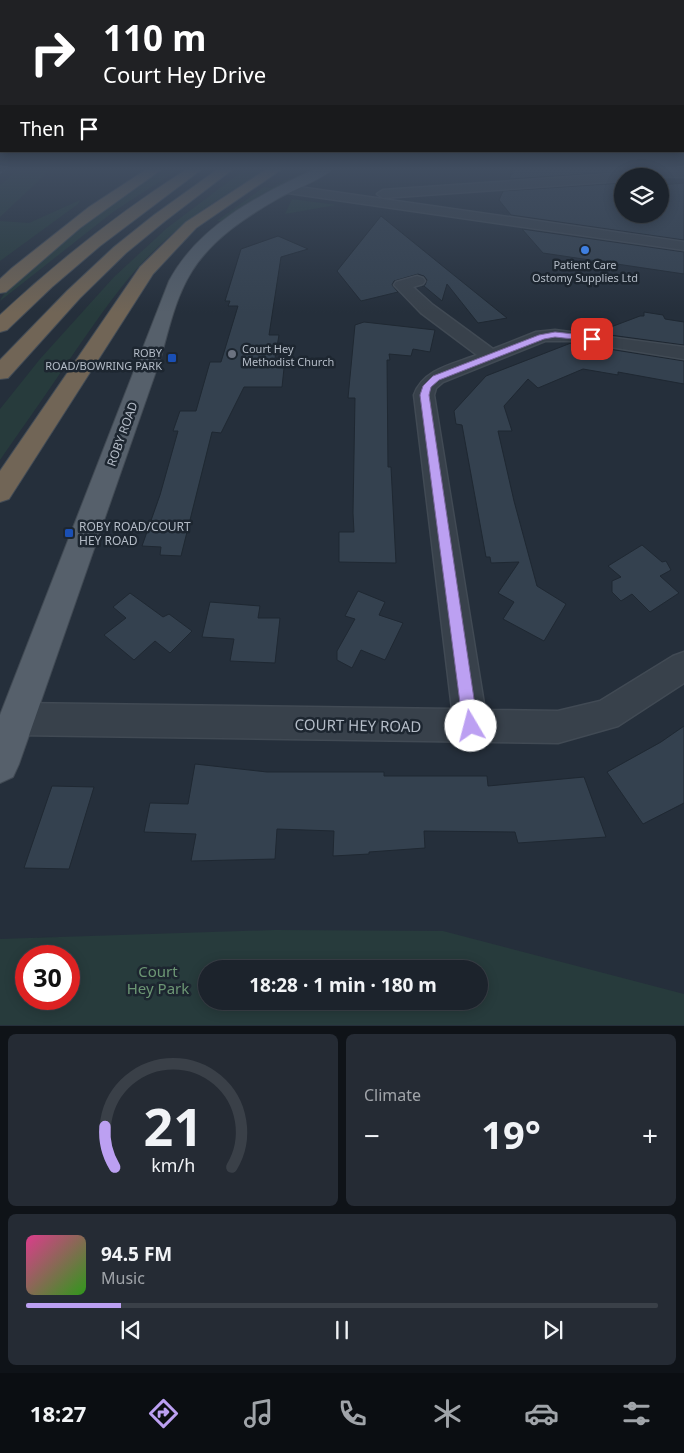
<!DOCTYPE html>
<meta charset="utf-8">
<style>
:root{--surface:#1c232c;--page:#252b34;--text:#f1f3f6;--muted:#a0a4a9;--line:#3a4048;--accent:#bca0f2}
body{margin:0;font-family:"Noto Sans",sans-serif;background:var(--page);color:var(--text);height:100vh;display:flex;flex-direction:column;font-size:19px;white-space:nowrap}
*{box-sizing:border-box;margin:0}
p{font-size:16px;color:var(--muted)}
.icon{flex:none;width:28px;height:28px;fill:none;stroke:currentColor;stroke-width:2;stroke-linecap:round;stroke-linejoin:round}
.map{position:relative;height:1026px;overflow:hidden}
.panel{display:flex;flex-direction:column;gap:8px;padding:8px;background:#0f1318;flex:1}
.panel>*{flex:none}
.hud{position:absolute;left:0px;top:0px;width:685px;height:152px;box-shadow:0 2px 12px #0003,0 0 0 1px var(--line);background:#202124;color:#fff;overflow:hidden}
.tools{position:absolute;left:614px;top:168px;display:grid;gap:10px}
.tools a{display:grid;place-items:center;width:55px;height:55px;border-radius:50%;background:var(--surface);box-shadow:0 2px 12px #0003,0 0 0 1px var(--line);font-size:25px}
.speed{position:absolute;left:15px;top:945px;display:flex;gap:10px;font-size:25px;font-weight:700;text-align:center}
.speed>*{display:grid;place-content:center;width:65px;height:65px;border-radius:50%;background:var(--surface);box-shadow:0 2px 12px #0003,0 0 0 1px var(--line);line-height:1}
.speed .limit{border:8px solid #d22;background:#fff;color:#111}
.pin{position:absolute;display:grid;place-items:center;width:42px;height:42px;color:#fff;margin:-21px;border-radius:10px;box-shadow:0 2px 8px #0006}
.me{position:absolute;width:55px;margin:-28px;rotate:352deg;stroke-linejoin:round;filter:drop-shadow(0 0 4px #0008)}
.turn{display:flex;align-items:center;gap:18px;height:105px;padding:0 20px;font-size:22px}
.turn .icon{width:65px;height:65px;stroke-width:2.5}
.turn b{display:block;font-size:35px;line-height:42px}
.then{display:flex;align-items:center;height:48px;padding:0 20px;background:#0003;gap:10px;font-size:19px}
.big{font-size:38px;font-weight:700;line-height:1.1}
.panel .widget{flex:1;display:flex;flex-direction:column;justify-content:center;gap:8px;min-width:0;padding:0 18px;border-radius:8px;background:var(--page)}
.panel .dial{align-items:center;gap:0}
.dial svg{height:130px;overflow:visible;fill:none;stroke:var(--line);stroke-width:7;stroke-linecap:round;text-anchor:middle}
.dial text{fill:var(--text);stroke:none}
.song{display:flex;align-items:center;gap:15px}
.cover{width:60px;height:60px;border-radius:8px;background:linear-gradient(135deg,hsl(330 70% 55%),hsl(110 70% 35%))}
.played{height:5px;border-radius:2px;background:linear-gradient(90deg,var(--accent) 15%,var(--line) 15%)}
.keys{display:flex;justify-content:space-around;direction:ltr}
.heat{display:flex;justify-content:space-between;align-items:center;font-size:28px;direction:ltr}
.panel .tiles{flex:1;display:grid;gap:8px;grid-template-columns:1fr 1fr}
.widget:last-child{grid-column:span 2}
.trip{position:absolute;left:198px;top:960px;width:290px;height:50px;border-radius:25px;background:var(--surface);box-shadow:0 2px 12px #0003,0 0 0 1px var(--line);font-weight:700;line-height:50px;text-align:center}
.tab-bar{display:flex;height:80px;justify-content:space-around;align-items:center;background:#0b0e12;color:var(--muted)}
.tab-bar .icon{width:35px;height:35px}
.tab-bar .active{color:var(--accent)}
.tab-bar b{font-size:22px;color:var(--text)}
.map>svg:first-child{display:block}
.green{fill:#273b3c;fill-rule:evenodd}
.building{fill:#34414f;stroke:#1f2832}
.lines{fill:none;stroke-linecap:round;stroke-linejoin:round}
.minor-casing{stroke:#414a54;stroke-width:3}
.primary-casing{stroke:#414a54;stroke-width:2}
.motorway-casing{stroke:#434c56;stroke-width:2}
.minor{fill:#38414b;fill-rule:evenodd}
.primary{fill:#56606b;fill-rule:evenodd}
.motorway{fill:#716556;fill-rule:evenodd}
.rail{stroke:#5b6572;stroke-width:2;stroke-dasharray:2.5 2.5;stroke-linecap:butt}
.route{fill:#bca0f2;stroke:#7a689d}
.shop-dot{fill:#3f7fe0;stroke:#1d2630;stroke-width:2}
.worship-dot{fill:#6b7280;stroke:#1d2630;stroke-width:2}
.transit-dot{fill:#1a4fb4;stroke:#1d2630;stroke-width:2}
.labels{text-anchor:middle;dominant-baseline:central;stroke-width:5;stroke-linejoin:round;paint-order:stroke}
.far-poi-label{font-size:11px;fill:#b4bcc7;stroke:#1d2630}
.street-label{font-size:12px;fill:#b4bcc7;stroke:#1d2630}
.poi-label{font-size:12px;fill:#b4bcc7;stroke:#1d2630;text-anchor:start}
.near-street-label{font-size:15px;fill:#b4bcc7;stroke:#1d2630}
.near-park-label{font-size:15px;fill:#6c9674;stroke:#1d2630}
</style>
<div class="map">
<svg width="684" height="1026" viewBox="0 0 684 1026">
<rect width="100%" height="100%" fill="#252f3b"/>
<g class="green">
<polygon points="19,169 50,170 0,217 0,185"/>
<path d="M 165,169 L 179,169 L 113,212 L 0,301 C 3,292 16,283 24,276 C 67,236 114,199 165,169 Z"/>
<path d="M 245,169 L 268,169 C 230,191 194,213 162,243 C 128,274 102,313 76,350 C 51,387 25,424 0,460 L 0,409 L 40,359 L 114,277 L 167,228 Z"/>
<polygon points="289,178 293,179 263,195 222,221 217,221 264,187 271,188"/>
<polygon points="292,199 336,205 285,214"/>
<polygon points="80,200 78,204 0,261 0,221 29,223"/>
<path d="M 275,930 L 443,931 L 684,994 L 684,1025 L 0,1025 L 0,939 ZM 26,956 L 69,956 L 69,999 L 26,999 ZM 206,969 L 479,969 L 479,1001 L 206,1001 Z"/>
</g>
<g class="building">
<polygon points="514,169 634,169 635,171 509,179"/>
<polygon points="622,183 622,214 660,214 660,185 684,183 684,240 511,215 499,200 503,191"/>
<polygon points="381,216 450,272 507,318 478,323 447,284 442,301 424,286 422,286 425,285 427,280 424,276 418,274 394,281 392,285 398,292 361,301 337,271"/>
<polygon points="522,229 684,252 684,274 543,253"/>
<polygon points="278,236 308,249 281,257 269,335 279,335 275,358 285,359 282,387 244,387 221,433 212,432 181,556 160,555 161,547 142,546 160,495 178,431 173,431 180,411 196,411 210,362 221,362 238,306 228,306 230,301 225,301 241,249"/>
<polygon points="644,312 663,315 665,319 684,322 684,345 595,333 640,316 644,316"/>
<polygon points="364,322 435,330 430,352 413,349 411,356 389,354 390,360 387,360 388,467 391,467 396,563 339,562 339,532 354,532 353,513 355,398 348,398 355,325"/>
<polygon points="571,343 684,361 684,384 618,372 618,375 583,369 538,388 528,379 504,406 512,431 498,431 514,501 537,586 566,604 544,641 503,619 514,602 498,593 519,562 491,563 490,557 486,557 462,425 456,424 454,411 486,376"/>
<polygon points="642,545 662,562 666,561 671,570 660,576 679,593 650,612 632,594 621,601 612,592 612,581 621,577 608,566"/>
<polygon points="358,591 385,602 379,615 403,623 385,660 361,650 352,668 337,660 337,651 355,619 345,616"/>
<polygon points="130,593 163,617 169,614 192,631 170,653 155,641 134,660 104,635 126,618 113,607"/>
<polygon points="210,602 260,606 258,618 280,618 275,663 230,661 234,639 202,637"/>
<polygon points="684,726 684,803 643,824 607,772 661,742"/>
<polygon points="195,764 267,772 384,772 384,776 487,776 488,786 584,777 606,837 518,843 515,832 424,831 425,848 369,852 369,854 333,856 334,831 277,829 275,859 191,861 196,834 144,832 150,803 188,804"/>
<polygon points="52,786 94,787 69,869 24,868"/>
</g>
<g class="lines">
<defs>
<g id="minor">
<polygon points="684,169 684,177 622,176 622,181 383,198 377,194 383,190"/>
<polygon points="285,185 684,242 684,250 281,192 279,189 281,186"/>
<path d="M 417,276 L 423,278 L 425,281 L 423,284 L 413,287 L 433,305 L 493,349 L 536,332 L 555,330 L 684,347 L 684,359 L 573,341 L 545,341 L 443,382 L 436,388 L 434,395 L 485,710 L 558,711 L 600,701 L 673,656 L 684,652 L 684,683 L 618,726 L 558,743 L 17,735 L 5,730 L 1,719 L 5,708 L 17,703 L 452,709 L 414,395 C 423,369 454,364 477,355 L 421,313 L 394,285 L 396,282 Z"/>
</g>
<path id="primary" d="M 315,169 L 332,169 C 325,178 291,191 279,198 C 247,216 212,239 192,271 C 176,296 169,328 161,357 L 19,764 L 13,777 L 0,783 L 0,715 L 169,281 C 199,225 259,195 315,169 Z"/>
<g id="motorway">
<polygon points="147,169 162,169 80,228 6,292 0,293 0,279 12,268 89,207"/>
<path d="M 187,169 L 202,169 L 100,246 L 52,287 L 7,330 L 0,332 L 0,315 C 58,261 120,212 187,169 Z"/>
<polygon points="218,169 233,169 165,221 126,253 80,298 8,378 0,379 0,360 67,291 114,247 154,215"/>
<polygon points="267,169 282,169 196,228 153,274 9,499 0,502 0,471 140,267 186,222"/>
</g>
</defs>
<use href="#minor" class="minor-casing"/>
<use href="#primary" class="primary-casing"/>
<use href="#motorway" class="motorway-casing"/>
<use href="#minor" class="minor"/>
<use href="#primary" class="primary"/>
<use href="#motorway" class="motorway"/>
<polyline class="rail" points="0,173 5,169"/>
</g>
<linearGradient id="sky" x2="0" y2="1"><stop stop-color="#141a20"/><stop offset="0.54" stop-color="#404d60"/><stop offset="1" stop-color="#404d60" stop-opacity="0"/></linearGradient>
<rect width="684" height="313" fill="url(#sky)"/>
<polygon class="route" points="555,332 592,336 596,339 592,341 555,337 544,339 439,380 431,387 429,395 478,726 476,732 471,734 465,732 463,726 420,395 423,386 433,376 539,335"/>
<circle class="shop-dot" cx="585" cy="250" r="5"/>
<circle class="worship-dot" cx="232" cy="354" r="5"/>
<g class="transit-dot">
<rect x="167" y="353" width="10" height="10" rx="2.5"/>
<rect x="64" y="528" width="10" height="10" rx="2.5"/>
</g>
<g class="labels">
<g class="far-poi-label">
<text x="585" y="264">Patient Care<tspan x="585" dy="13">Ostomy Supplies Ltd</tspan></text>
<text x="242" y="348" text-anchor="start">Court Hey<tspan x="242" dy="13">Methodist Church</tspan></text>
<text x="162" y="352" text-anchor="end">ROBY<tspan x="162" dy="13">ROAD/BOWRING PARK</tspan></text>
</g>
<g class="street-label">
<text transform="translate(122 434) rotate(-70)">ROBY ROAD</text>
</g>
<g class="poi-label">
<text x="79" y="526">ROBY ROAD/COURT<tspan x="79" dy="14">HEY ROAD</tspan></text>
</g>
<g class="near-street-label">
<text transform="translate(358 725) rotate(1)">COURT HEY ROAD</text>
</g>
<g class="near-park-label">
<text x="158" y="971">Court<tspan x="158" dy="17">Hey Park</tspan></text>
</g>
</g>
</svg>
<div class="tools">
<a><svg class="icon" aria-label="layers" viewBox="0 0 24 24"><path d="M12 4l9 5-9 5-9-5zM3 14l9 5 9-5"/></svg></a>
</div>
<div class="speed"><div class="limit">30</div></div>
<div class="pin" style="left:592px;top:339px;background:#d93025"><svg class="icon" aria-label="arrive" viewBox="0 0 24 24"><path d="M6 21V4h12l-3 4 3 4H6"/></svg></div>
<svg class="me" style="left:471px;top:726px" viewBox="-20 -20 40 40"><circle r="19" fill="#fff"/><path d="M0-13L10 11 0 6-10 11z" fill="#bca0f2"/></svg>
<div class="trip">18:28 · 1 min · 180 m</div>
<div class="hud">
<div class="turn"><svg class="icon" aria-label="right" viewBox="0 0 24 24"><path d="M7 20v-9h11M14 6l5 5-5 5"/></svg><div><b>110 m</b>Court Hey Drive</div></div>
<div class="then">Then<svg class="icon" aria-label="arrive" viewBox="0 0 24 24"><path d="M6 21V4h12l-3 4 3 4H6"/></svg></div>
</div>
</div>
<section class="panel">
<div class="tiles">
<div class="widget dial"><svg viewBox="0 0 100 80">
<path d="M14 69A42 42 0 1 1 86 69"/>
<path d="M14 69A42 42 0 0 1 8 44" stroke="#bca0f2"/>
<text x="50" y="56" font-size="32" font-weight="700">21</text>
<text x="50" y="72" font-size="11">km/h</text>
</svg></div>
<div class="widget"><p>Climate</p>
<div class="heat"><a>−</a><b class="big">19°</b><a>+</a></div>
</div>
<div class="widget">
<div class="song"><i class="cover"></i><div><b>94.5 FM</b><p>Music</p></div></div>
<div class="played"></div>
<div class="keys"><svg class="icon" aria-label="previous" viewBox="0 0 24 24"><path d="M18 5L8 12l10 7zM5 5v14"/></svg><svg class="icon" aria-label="pause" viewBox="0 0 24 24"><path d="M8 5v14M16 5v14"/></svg><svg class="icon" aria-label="next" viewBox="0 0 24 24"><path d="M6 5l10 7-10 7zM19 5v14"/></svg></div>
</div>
</div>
</section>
<nav class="tab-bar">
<b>18:27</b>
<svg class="icon active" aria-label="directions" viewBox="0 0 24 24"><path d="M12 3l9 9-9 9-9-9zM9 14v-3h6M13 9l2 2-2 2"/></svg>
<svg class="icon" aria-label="music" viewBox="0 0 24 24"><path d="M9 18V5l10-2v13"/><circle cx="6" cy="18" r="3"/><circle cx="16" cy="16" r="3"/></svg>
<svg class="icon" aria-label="phone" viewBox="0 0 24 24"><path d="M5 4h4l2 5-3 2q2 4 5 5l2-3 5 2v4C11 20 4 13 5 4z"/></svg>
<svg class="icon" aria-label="climate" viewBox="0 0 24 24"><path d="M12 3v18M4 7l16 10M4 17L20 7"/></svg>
<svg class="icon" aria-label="car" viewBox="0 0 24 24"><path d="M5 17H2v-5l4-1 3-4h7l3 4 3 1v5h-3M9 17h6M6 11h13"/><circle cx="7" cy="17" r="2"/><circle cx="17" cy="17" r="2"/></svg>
<svg class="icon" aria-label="filters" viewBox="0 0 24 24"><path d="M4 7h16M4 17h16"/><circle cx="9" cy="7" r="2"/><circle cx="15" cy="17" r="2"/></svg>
</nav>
